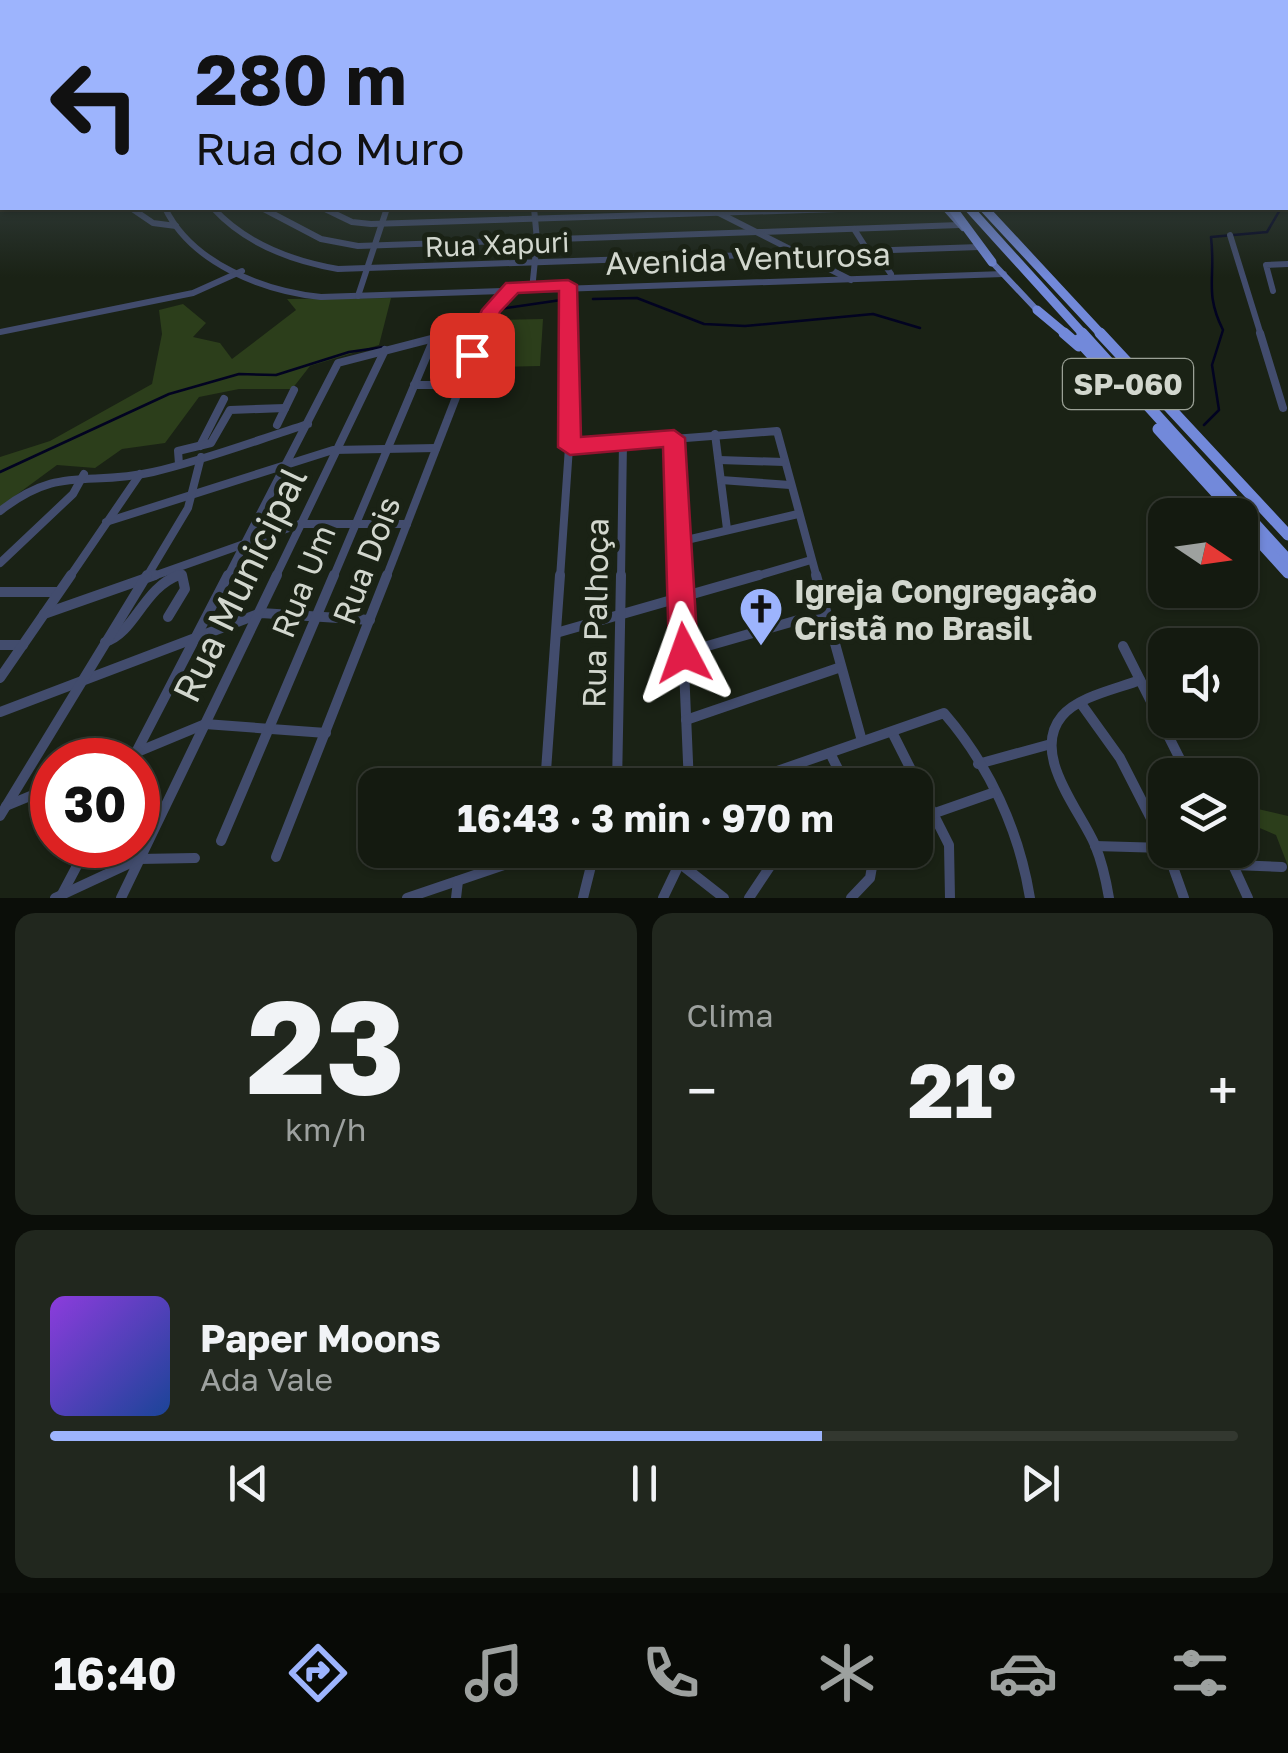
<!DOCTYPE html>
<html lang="pt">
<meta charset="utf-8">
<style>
:root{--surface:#141a10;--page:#21271e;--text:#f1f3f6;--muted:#9da19f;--line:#333830;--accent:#9db4fd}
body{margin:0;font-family:"Golos Text",sans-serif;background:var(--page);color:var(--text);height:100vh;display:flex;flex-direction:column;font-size:38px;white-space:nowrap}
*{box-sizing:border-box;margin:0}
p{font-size:32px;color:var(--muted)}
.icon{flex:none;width:55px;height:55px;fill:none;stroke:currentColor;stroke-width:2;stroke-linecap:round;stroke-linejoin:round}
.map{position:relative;height:898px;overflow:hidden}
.side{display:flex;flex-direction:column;gap:15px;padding:15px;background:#0b0e09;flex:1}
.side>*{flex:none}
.top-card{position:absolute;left:0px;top:0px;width:1290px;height:210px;box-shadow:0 2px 8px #0004,0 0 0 2px var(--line);background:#9db4fd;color:#111;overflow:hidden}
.needle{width:65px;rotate:103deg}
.fabs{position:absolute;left:1148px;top:498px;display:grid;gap:20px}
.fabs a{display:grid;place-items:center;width:110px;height:110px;border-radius:20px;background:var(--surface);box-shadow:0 2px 8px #0004,0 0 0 2px var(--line);font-size:50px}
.speed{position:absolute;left:30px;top:738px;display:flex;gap:20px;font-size:50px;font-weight:700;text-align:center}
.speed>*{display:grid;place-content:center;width:130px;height:130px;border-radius:50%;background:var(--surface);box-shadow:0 2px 8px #0004,0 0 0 2px var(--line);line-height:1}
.speed .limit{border:15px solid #d22;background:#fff;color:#111}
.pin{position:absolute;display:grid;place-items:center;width:85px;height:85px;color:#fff;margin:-42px;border-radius:20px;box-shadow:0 5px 15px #0006}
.me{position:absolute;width:110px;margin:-55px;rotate:356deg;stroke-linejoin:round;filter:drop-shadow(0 0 8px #0008)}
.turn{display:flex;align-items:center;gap:35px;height:210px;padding:0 30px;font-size:45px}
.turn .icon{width:130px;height:130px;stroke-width:2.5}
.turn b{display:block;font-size:70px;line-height:85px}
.big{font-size:75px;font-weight:700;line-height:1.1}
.side .tile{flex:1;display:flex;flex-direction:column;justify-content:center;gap:15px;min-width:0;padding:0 35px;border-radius:20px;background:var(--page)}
.side .dial{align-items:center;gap:0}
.dial b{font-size:130px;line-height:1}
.song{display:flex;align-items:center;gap:30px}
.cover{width:120px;height:120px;border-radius:15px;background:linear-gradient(135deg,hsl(270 70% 55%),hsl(220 70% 35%))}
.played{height:10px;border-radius:5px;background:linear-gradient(90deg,var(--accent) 65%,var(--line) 65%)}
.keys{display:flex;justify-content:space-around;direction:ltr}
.heat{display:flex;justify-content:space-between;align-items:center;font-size:55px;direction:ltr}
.side .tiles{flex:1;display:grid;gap:15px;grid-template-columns:1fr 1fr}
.tile:last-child{grid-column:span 2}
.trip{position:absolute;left:358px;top:768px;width:575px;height:100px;border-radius:20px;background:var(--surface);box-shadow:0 2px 8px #0004,0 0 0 2px var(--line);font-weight:700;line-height:100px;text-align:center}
.dock{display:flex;height:160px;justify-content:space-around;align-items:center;background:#080a06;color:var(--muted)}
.dock .icon{width:70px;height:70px}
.dock .current{color:var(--accent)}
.dock b{font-size:45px;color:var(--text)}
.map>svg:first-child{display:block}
.green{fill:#2c3e1b}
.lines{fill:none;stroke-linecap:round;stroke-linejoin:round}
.stream{stroke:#020321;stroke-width:2.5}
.minor-far2{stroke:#424c6d;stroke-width:6}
.minor-far1{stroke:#424c6d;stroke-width:8}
.minor{stroke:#424c6d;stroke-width:10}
.major{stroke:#6477bb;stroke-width:6}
.highway-far1{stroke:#7289da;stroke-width:9}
.highway{stroke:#7289da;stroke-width:11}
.route{fill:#e11d48;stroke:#92132f;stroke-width:2.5}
.labels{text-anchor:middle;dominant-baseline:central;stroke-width:10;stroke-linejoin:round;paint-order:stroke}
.far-street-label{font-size:28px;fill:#d2d7ce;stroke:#1a2215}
.shield{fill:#1a2215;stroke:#9ba196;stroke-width:2.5}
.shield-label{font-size:30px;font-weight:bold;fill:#d2d7ce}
.street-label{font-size:32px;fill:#d2d7ce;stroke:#1a2215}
.poi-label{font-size:32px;font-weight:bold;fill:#d2d7ce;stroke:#1a2215;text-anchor:start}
.near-street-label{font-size:38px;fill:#d2d7ce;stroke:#1a2215}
</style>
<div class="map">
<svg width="1288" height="898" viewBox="0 0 1288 898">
<rect width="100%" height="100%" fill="#1a2215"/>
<g class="green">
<polygon points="391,298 379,345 310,366 292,389 239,389 199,397 165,443 122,449 95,468 57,465 0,507 0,457 50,441 152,384 162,334 159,310 183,304 206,323 193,337 220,343 232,359 296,310 287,299"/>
<polygon points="543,319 540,366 489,367 498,320"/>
<polygon points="1245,806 1288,816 1288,866 1276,835 1255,826"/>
</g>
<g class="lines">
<g class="stream">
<polyline points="593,299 637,298 704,324 745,326 873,314 920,328"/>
<polyline points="500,309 561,300"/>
<polyline points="472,320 485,313"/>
<path d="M 1204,425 L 1219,410 L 1212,365 L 1223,330 C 1204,292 1216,278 1211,237 L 1267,232 L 1281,208"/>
<polyline points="0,472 169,394 239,374 276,375 349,352 384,347"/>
</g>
<g class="minor-far2">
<polyline points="131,208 153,223 176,226"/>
<path d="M 165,208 C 192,264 264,291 321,297 L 1004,274"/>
<path d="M 213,208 C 245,243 292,261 338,269 L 979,247"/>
<polyline points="262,208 321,239 358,246 960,225"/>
<polyline points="323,208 352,222 371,224 868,208"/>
<polyline points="709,208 851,280"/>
<polyline points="854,229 868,251"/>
<polyline points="1230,235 1261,335"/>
<polyline points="875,251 891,274"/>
<polyline points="568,285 568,335"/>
<polyline points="532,290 537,240 534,208"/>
<polyline points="1273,291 1266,265 1288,264"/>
<polyline points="358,296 387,208"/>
<polyline points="0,332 193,293 242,271"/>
<polyline points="448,335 488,316"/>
<polyline points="480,335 488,316 510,290"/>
</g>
<g class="minor-far1">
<polyline points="1260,333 1283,408"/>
<polyline points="414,385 460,385"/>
<polyline points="277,425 294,390"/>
<polyline points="715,434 727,529"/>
<polyline points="674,438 680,578"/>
<polyline points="200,446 224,399"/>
<polyline points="569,447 777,431 817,578"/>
<polyline points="719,460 784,462"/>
<polyline points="179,464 178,451 211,443 230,410 285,408"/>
<polyline points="721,480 790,485"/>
<path d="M 0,511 C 60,464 87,487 153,472 C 205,460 257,440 308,424"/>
<polyline points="106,522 333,450 436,448"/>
<polyline points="678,542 798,514"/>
<polyline points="0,563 73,494 84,474"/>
<polyline points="69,578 140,474"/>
<polyline points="146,578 188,508 201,457"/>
<polyline points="148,578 300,524 407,524"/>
<polyline points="172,578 182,574 183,578"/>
<polyline points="227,578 338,363 454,333"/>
<polyline points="275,578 385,350"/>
<polyline points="333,578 433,341"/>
<polyline points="386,578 481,333"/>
<polyline points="560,578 569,447 568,333"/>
<polyline points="621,578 623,442"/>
<polyline points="750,578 811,560"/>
</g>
<g class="minor">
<polyline points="680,575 689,785"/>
<polyline points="816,575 862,741"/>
<polyline points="0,592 58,592"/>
<polyline points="44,614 155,575"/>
<polyline points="168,617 185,589 182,575"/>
<polyline points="556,633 759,575"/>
<path d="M 105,642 C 135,633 143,588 179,575"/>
<polyline points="0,645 23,645"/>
<polyline points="1123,646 1188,775"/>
<polyline points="683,653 826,612"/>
<polyline points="0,678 71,575"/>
<polyline points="1082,705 1120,758 1165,846"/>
<polyline points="0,712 261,613 370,620"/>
<polyline points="686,720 841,667"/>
<polyline points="892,732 949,845 950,898"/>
<polyline points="830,753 846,785"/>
<polyline points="118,760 205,724 326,733"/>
<polyline points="132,760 228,575"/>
<polyline points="978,764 1051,744"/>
<polyline points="545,785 560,575"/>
<polyline points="617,785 621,575"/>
<path d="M 737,785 L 944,713 C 989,765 1019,830 1030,898"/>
<polyline points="6,806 52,787"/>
<polyline points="1149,809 1165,807"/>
<polyline points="0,816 147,575"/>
<polyline points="915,820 995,792"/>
<polyline points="221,841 334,575"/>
<polyline points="1095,846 1165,848"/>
<polyline points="1167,850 1184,898"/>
<polyline points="1226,850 1248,898"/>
<polyline points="276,857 387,575"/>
<polyline points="678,862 724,898"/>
<polyline points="1234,865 1282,867"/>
<polyline points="62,894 88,845"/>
<polyline points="55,898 139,859 195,858"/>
<polyline points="121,898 277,575"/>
<polyline points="407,898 548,850"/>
<polyline points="456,898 458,881"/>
<polyline points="583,898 595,850"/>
<polyline points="663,898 686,850"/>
<polyline points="749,898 781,850"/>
<polyline points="851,898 870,878 875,850"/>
<path d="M 1109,898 C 1106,880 1102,862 1095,845 C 1080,810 1030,754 1062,716 C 1079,696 1117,689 1140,680"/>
</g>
<g class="major">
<polyline points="945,208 963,228"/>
<polyline points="989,259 1037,310"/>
</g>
<g class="highway-far1">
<polyline points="952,208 992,262"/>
<polyline points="969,208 1084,335"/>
<polyline points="984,208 1102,335"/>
<polyline points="1037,310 1067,335"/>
</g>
<g class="highway">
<polyline points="1064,333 1079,346"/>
<polyline points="1082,333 1288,560"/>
<polyline points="1100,333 1288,535"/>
<polyline points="1078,340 1123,389"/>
<polyline points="1158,429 1236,515"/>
<polyline points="1240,520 1288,573"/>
</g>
</g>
<linearGradient id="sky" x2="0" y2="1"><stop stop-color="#0e130c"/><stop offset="0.55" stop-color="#384446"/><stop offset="1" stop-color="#384446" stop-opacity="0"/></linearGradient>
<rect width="1288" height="277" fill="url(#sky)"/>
<polygon class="route" points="568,280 577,285 581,437 674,430 685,438 698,653 693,662 684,666 674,662 669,653 663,447 570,455 558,447 559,291 518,293 500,312 480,360 472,362 462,355 482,310 506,283"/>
<defs>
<symbol id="church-pin" viewBox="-11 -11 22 30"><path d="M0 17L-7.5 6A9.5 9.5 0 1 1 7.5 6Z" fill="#9db4fd" stroke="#1a2215"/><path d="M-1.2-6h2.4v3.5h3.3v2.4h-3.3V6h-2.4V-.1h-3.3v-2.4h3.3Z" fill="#111"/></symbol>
</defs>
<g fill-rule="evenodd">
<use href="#church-pin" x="736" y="584" width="50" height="68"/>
</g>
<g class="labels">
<g class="far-street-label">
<text transform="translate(497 244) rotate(-2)">Rua Xapuri</text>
</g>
<rect class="shield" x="1063" y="359" width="130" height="50" rx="8"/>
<g class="shield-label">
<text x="1128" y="384">SP-060</text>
</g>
<g class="street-label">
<text transform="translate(748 258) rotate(-2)">Avenida Venturosa</text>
<text transform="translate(366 560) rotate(-69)">Rua Dois</text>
<text transform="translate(303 581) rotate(-68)">Rua Um</text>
<text transform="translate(595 613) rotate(-89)">Rua Palhoça</text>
</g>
<g class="poi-label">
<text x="794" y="591">Igreja Congregação<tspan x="794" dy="37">Cristã no Brasil</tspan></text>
</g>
<g class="near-street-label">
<text transform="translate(239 584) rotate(-64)">Rua Municipal</text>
</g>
</g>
</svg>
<div class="fabs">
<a><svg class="needle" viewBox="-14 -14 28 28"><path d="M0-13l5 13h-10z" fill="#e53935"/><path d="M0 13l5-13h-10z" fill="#9da19f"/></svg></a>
<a><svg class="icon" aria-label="sound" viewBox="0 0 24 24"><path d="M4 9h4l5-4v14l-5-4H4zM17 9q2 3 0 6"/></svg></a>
<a><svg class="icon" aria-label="layers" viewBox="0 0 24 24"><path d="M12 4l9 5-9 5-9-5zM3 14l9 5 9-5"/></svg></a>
</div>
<div class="speed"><div class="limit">30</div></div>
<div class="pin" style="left:472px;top:355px;background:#d93025"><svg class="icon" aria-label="arrive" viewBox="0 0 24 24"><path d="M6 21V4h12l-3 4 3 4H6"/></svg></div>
<svg class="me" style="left:684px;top:653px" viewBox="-20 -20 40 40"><path d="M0-17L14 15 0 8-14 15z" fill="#e11d48" stroke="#fff" stroke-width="4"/></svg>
<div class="trip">16:43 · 3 min · 970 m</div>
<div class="top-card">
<div class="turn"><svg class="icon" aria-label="left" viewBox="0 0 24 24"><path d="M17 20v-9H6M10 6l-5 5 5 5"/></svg><div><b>280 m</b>Rua do Muro</div></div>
</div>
</div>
<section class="side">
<div class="tiles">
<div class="tile dial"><b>23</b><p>km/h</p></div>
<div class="tile"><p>Clima</p>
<div class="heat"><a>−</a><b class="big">21°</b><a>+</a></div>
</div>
<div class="tile">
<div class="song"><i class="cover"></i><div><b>Paper Moons</b><p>Ada Vale</p></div></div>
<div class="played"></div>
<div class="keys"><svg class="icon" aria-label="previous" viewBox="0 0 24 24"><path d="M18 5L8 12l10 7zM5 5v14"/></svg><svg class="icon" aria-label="pause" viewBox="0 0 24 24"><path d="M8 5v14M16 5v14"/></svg><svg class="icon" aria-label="next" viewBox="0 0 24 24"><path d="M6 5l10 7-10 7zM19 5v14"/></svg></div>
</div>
</div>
</section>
<nav class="dock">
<b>16:40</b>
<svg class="icon current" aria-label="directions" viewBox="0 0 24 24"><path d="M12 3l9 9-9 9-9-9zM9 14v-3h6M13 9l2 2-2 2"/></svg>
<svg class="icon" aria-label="music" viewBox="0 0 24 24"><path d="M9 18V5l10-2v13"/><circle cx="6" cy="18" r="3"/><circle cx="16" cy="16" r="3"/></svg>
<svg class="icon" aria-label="phone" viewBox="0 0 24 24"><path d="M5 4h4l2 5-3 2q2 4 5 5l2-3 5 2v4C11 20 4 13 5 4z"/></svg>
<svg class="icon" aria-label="climate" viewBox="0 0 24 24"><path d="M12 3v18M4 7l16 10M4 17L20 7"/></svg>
<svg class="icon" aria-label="car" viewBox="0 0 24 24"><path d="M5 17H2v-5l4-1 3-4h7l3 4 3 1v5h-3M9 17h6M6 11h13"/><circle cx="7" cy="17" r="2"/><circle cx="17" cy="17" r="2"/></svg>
<svg class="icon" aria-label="filters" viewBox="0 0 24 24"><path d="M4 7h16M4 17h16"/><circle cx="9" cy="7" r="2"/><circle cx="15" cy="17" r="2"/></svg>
</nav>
